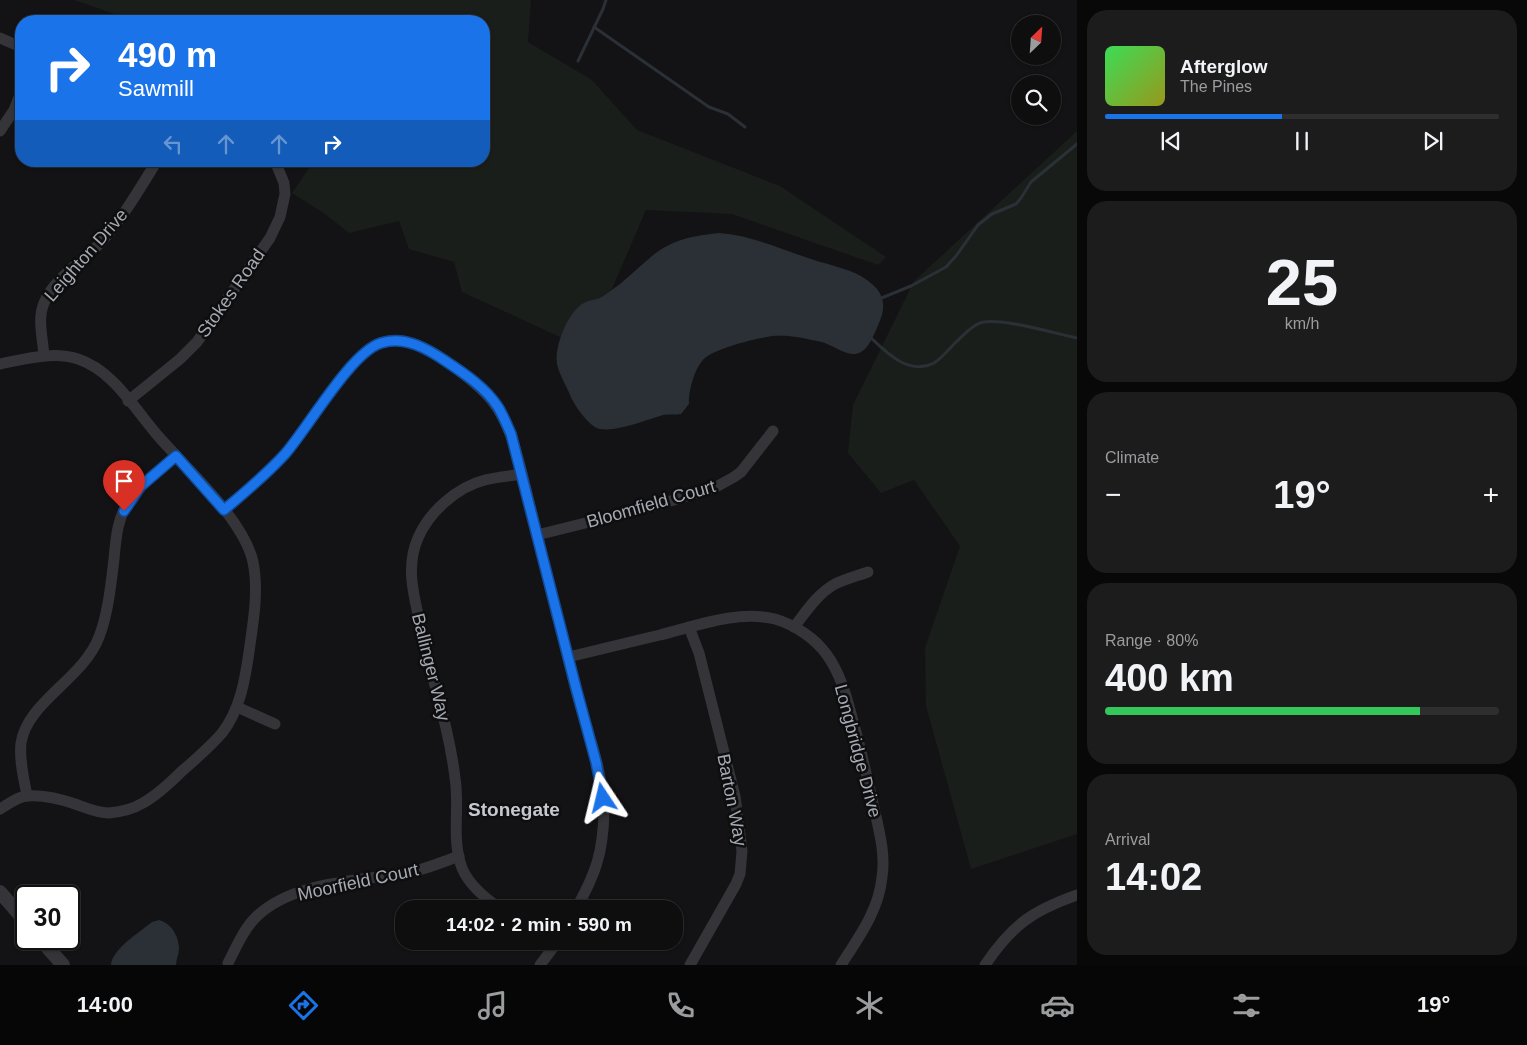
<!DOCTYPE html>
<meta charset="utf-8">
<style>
:root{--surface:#0e0e0f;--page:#1c1c1d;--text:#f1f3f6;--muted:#9b9c9e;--line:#2e2e2f;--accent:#1a73e8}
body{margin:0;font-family:Helvetica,sans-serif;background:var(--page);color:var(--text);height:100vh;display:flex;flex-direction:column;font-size:19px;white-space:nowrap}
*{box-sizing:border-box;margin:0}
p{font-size:16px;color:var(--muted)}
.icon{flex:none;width:28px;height:28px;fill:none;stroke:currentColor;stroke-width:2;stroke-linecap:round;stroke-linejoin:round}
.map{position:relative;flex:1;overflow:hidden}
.details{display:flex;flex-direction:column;gap:10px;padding:10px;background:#080808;width:450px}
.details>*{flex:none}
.top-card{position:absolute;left:15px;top:15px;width:475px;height:152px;border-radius:20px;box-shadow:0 1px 4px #0004,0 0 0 1px var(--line);background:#1a73e8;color:#fff;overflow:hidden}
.needle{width:32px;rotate:25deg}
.buttons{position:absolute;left:1011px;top:15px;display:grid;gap:10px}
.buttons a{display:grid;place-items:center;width:50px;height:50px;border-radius:50%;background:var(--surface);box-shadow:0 1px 4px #0004,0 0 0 1px var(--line);font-size:25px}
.speed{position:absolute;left:15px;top:885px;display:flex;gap:10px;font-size:25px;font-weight:700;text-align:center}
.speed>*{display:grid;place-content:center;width:65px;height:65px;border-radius:50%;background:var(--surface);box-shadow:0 1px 4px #0004,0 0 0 1px var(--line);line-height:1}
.speed .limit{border:2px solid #111;border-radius:8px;background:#fff;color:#111}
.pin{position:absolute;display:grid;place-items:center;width:42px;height:42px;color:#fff;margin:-51px -21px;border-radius:50% 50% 50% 0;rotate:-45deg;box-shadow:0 0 5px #0007}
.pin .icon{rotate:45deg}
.me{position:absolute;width:55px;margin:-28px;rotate:350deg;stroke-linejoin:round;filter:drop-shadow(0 0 4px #0008)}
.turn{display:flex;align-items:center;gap:18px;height:105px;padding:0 20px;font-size:22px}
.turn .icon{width:65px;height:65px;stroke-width:2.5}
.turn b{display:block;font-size:35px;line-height:42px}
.lanes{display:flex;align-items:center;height:48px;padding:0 20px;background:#0003;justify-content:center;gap:25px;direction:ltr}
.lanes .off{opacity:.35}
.big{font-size:38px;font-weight:700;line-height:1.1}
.details .tile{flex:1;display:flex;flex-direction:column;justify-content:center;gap:8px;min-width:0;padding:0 18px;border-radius:20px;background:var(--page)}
.details .dial{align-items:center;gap:0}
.dial b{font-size:65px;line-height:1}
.song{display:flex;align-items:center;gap:15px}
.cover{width:60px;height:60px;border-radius:8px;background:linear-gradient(135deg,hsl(130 70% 55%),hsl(60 70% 35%))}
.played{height:5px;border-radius:2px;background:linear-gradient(90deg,var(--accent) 45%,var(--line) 45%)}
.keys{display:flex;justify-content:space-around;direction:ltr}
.heat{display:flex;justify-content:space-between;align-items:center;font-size:28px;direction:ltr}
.charge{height:8px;border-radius:4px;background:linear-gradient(90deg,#34c759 80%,var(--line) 0)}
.trip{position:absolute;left:395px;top:900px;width:288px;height:50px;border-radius:20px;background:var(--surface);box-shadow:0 1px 4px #0004,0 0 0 1px var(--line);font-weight:700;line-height:50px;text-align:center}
.dock{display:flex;height:80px;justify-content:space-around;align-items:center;background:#060606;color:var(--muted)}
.dock .icon{width:35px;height:35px}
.dock .on{color:var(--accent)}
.dock b{font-size:22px;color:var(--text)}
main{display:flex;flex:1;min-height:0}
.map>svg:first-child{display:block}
.green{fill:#191e1a}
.water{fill:#2a3036}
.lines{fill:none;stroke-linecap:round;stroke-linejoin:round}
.stream{stroke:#2a3036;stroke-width:3}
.minor{stroke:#343439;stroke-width:11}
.tertiary{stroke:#343439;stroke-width:14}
.route-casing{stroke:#114b97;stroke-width:12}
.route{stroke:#1a73e8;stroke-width:9}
.labels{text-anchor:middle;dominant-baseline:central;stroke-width:5;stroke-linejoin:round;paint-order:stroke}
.street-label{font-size:18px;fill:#a5a9b3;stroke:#0e0e0f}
.neighbourhood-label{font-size:19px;font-weight:bold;fill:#c6c8d0;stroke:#0e0e0f}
</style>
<main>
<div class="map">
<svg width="1077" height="965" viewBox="0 0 1077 965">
<rect width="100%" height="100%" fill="#131214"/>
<g class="green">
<polygon points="74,0 531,0 528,42 592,80 637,130 780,186 886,257 878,265 732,214 646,210 612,289 560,337 462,292 454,262 409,249 399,221 349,233 325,214 292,193 314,161 484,161 484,21 134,21"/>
<polygon points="1077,131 1077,834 971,869 926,706 925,648 960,546 914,480 881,493 848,453 853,405 914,281"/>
</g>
<g class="water">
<path d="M 719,233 C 751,235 783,250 814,260 C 830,265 854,270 867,280 C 884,292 887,305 879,323 C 875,332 870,347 861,352 C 850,358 840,349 829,345 C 824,342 817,341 811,340 C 800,337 785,335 773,336 C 757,338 717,348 705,358 C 695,366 688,392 689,404 L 681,414 C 675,415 668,414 663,415 C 646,420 617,432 600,429 C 589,427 574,405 570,395 C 566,385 559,374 557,364 C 554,347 568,311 584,303 C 589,300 596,300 602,297 C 608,293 614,288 620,284 C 631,275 641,265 652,256 C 673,239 693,236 719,233 Z"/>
<path d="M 159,920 C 171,923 179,936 179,949 C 179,954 176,959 176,965 L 111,965 C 112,949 140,932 152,922 Z"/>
</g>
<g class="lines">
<g class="stream">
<polyline points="594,27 696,98 709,107 728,114 745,127"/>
<polyline points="578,61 603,9 606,0"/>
<polyline points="879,299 911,286 946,267 956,256 978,225 992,214 1016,204 1021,198 1031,182 1077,144"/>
<path d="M 869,336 C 886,352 908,376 934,363 C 942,358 949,349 956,342 C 963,336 971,326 980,323 C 998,316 1056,334 1077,338"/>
</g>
<g class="minor">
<polyline points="0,38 21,47"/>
<polyline points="0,131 14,110 21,92"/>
<path d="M 44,356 C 43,339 37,319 44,303 C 55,276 85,261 103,240 C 124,216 140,188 157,161"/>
<path d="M 0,364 C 26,359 52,351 78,359 C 113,370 136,411 159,437 C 187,469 244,520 253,562 C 259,591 253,623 249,652 C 245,680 240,710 222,733 C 210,747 196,759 182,771 C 170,783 157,795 143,803 C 133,809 120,812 109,813 C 97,813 86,808 75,804 C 60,799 43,795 28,796 C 19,796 8,804 0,809"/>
<polyline points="128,401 180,359 197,342 270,238 280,217 285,194 284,183 275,161"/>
<path d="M 224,510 C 245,492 267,474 285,454 C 308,428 352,352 380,343 C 406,334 433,351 453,366 C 488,392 502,406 515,448 C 522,471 527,495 533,518 C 547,575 562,633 576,690 C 586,729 604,772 604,812 C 603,853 596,873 576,909"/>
<polyline points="537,535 654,506 716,487 734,477 741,472 773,431"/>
<polyline points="689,627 699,653 735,796 742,851 740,874 736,884 690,965"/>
<path d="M 794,627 C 806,612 817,594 835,584 C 845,579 857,576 868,572"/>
<path d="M 568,657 C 599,650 629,642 660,635 C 696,626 737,610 775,619 C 795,625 815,638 827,655 C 843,677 849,707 856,732 C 864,762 870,791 877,821 C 881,839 885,858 882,877 C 879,910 859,937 841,965"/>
<polyline points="237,707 275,724"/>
<path d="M 27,796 C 24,779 19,760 21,743 C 27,702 83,679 99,637 C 108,614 111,584 114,559 C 116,538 117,519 129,501 C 141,483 160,470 176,456"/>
<path d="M 501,909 C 486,899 469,885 462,868 C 451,839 460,808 455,778 C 451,744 442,711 433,678 C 428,659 424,639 419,619 C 413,592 406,565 418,538 C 429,512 457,487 485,480 C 497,477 510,476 522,474"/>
<path d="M 228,963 C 236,948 243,930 256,917 C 296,878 368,882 419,870 C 433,866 446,861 459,856"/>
<polyline points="540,965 558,941"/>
<path d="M 985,965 C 1012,925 1032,911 1077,895"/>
</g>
<g class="tertiary">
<polyline points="0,892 26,922"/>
<polyline points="40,939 63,965"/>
</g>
</g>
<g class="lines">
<defs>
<path id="route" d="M 124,511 L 141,486 L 176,456 L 224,510 C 245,492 267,474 285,454 C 308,428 351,352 381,343 C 404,335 428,349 447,362 C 465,374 486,388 498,407 C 503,415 507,425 511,434 L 576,688 L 596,762 L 603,798"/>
</defs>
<use href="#route" class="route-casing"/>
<use href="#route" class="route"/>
</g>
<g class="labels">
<g class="street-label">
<text transform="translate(86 255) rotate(-49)">Leighton Drive</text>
<text transform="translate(231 293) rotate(-55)">Stokes Road</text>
<text transform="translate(651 504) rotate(-16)">Bloomfield Court</text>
<text transform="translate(431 667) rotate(76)">Ballinger Way</text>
<text transform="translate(858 751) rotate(75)">Longbridge Drive</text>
<text transform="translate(732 800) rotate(79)">Barton Way</text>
<text transform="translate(358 882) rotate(-12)">Moorfield Court</text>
</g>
<g class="neighbourhood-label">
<text x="514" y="809">Stonegate</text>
</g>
</g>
</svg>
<div class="buttons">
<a><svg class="needle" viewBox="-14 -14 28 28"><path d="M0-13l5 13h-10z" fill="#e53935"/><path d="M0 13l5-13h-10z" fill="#9b9c9e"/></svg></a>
<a><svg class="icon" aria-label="search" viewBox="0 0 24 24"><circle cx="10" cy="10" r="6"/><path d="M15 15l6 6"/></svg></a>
</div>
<div class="speed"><div class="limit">30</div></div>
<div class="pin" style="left:124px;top:511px;background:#d93025"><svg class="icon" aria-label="arrive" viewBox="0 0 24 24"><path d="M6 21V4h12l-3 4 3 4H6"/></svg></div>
<svg class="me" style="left:603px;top:798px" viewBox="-20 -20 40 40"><path d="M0-17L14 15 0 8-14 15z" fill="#1a73e8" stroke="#fff" stroke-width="4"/></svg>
<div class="trip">14:02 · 2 min · 590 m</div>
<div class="top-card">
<div class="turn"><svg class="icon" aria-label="right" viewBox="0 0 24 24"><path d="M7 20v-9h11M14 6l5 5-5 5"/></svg><div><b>490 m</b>Sawmill</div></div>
<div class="lanes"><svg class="icon off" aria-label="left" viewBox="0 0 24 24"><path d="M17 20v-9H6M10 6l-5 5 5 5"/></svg><svg class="icon off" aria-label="ahead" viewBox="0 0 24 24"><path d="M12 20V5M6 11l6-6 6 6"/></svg><svg class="icon off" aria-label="ahead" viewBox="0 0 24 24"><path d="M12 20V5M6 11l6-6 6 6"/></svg><svg class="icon" aria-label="right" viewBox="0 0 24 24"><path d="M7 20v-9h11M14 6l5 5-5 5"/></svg></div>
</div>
</div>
<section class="details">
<div class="tile">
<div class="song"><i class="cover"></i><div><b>Afterglow</b><p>The Pines</p></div></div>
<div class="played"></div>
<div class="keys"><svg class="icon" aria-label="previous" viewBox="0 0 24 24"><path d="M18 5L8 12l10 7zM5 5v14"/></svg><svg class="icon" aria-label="pause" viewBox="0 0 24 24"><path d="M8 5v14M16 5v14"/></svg><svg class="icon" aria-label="next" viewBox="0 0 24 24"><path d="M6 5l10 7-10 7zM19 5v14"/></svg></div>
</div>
<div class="tile dial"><b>25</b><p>km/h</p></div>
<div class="tile"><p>Climate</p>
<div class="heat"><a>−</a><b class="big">19°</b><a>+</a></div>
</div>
<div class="tile"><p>Range · 80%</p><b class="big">400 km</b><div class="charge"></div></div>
<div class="tile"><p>Arrival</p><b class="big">14:02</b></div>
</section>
</main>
<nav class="dock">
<b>14:00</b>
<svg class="icon on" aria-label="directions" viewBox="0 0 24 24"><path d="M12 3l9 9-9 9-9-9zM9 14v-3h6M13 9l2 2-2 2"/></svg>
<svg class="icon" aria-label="music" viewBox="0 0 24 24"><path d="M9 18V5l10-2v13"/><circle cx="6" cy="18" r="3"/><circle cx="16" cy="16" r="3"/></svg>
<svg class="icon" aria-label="phone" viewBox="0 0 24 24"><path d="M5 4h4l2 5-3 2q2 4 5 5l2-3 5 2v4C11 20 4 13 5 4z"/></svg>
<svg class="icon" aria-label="climate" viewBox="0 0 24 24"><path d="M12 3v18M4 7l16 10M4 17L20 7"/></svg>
<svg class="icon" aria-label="car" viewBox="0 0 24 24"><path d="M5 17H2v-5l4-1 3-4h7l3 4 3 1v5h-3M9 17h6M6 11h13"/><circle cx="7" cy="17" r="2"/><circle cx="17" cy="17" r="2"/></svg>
<svg class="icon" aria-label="filters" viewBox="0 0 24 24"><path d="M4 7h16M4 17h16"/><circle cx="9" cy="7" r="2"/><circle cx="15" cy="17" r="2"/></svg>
<b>19°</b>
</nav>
